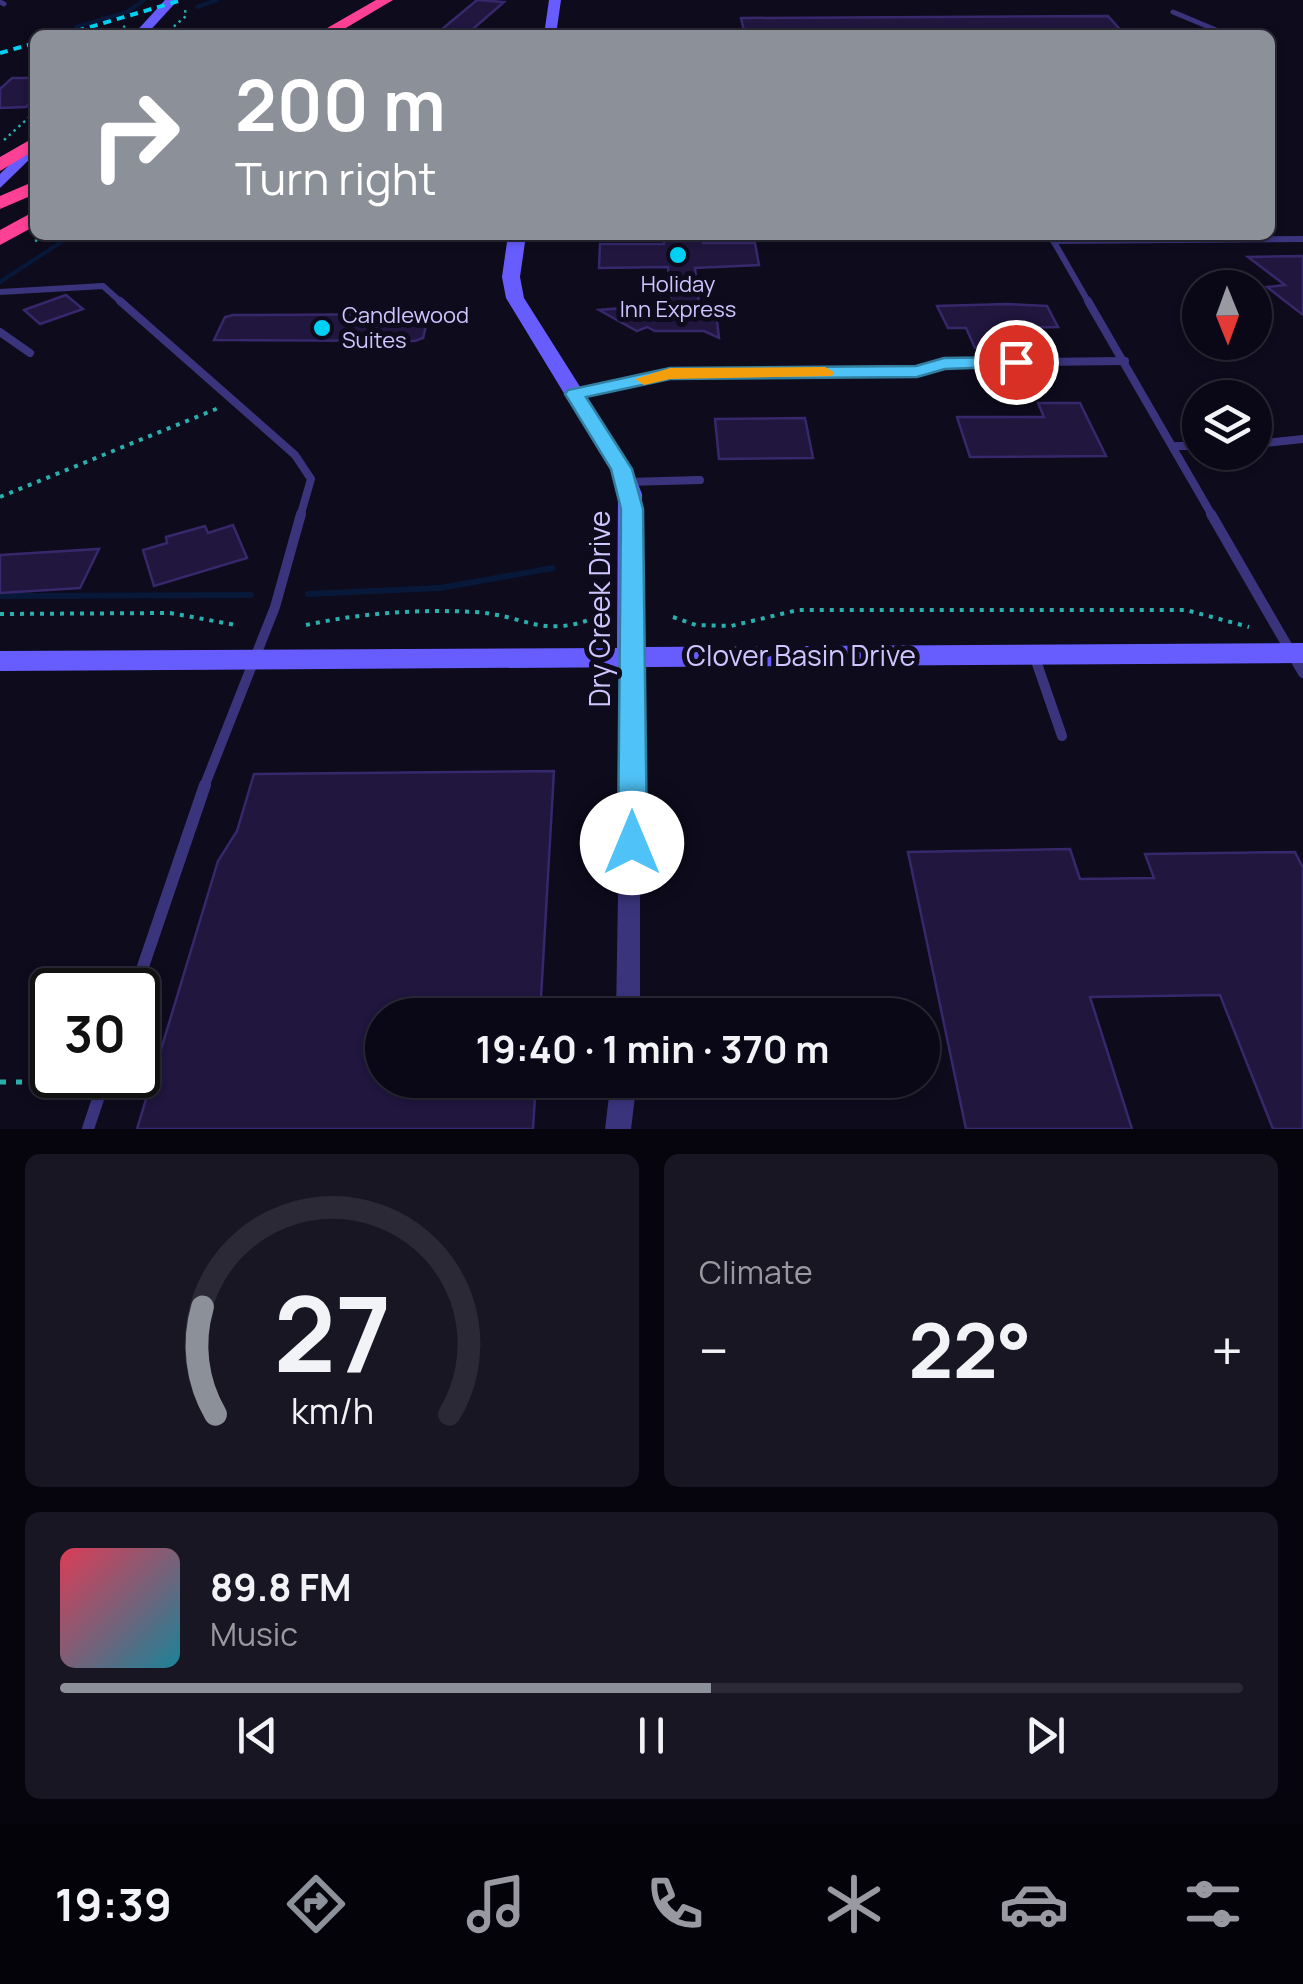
<!DOCTYPE html>
<meta charset="utf-8">
<style>
:root{--surface:#0a0816;--page:#181623;--text:#f1f3f6;--muted:#999aa1;--line:#2a2935;--accent:#8c9099}
body{margin:0;font-family:Manrope,sans-serif;background:var(--page);color:var(--text);height:100vh;display:flex;flex-direction:column;font-size:38px;white-space:nowrap}
*{box-sizing:border-box;margin:0}
p{font-size:32px;color:var(--muted)}
.icon{flex:none;width:55px;height:55px;fill:none;stroke:currentColor;stroke-width:2;stroke-linecap:round;stroke-linejoin:round}
.map{position:relative;height:1129px;overflow:hidden}
.sheet{display:flex;flex-direction:column;gap:25px;padding:25px;background:#06040c;flex:1}
.sheet>*{flex:none}
.banner{position:absolute;left:30px;top:30px;width:1245px;height:210px;border-radius:15px;box-shadow:0 2px 8px #0004,0 0 0 2px var(--line);background:#8c9099;color:#fff;overflow:hidden}
.needle{width:65px;rotate:179deg}
.fabs{position:absolute;left:1182px;top:270px;display:grid;gap:20px}
.fabs a{display:grid;place-items:center;width:90px;height:90px;border-radius:50%;background:var(--surface);box-shadow:0 2px 8px #0004,0 0 0 2px var(--line);font-size:50px}
.speed{position:absolute;left:30px;top:968px;display:flex;gap:20px;font-size:50px;font-weight:700;text-align:center}
.speed>*{display:grid;place-content:center;width:130px;height:130px;border-radius:50%;background:var(--surface);box-shadow:0 2px 8px #0004,0 0 0 2px var(--line);line-height:1}
.speed .limit{border:5px solid #111;border-radius:15px;background:#fff;color:#111}
.pin{position:absolute;display:grid;place-items:center;width:85px;height:85px;color:#fff;margin:-42px;border:5px solid #fff;border-radius:50%;box-shadow:0 2px 10px #0007}
.me{position:absolute;width:110px;margin:-55px;rotate:0deg;stroke-linejoin:round;filter:drop-shadow(0 0 8px #0008)}
.turn{display:flex;align-items:center;gap:35px;height:210px;padding:0 40px;font-size:45px}
.turn .icon{width:130px;height:130px;stroke-width:2.5}
.turn b{display:block;font-size:70px;line-height:85px}
.big{font-size:75px;font-weight:700;line-height:1.1}
.sheet .card{flex:1;display:flex;flex-direction:column;justify-content:center;gap:15px;min-width:0;padding:0 35px;border-radius:15px;background:var(--page)}
.sheet .dial{align-items:center;gap:0}
.dial svg{height:260px;overflow:visible;fill:none;stroke:var(--line);stroke-width:7;stroke-linecap:round;text-anchor:middle}
.dial text{fill:var(--text);stroke:none}
.song{display:flex;align-items:center;gap:30px}
.cover{width:120px;height:120px;border-radius:15px;background:linear-gradient(135deg,hsl(350 70% 55%),hsl(190 70% 35%))}
.played{height:10px;border-radius:5px;background:linear-gradient(90deg,var(--accent) 55%,var(--line) 55%)}
.keys{display:flex;justify-content:space-around;direction:ltr}
.heat{display:flex;justify-content:space-between;align-items:center;font-size:55px;direction:ltr}
.sheet .tiles{flex:1;display:grid;gap:25px;grid-template-columns:1fr 1fr}
.card:last-child{grid-column:span 2}
.trip{position:absolute;left:365px;top:998px;width:575px;height:100px;border-radius:50px;background:var(--surface);box-shadow:0 2px 8px #0004,0 0 0 2px var(--line);font-weight:700;line-height:100px;text-align:center}
.menu{display:flex;height:160px;justify-content:space-around;align-items:center;background:#040309;color:var(--muted)}
.menu .icon{width:70px;height:70px}
.menu .on{color:var(--accent)}
.menu b{font-size:45px;color:var(--text)}
.map>svg:first-child{display:block}
.lines{fill:none;stroke-linecap:round;stroke-linejoin:round}
.stream-far1{stroke:#071839;stroke-width:4}
.stream{stroke:#071839;stroke-width:6}
.building{fill:#20163e;stroke:#37286b;stroke-width:2.5}
.path-far2{stroke:#29b0ad;stroke-width:2.5;stroke-dasharray:2.5 4;stroke-linecap:butt}
.path-far1{stroke:#29b0ad;stroke-width:4;stroke-dasharray:4 6;stroke-linecap:butt}
.path{stroke:#29b0ad;stroke-width:5;stroke-dasharray:6 10;stroke-linecap:butt}
.lane-far4{stroke:#3a347d;stroke-width:5}
.lane-far3{stroke:#3a347d;stroke-width:6}
.lane-far2{stroke:#3a347d;stroke-width:8}
.lane-far1{stroke:#3a347d;stroke-width:10}
.lane{stroke:#3a347d;stroke-width:12}
.street{fill:#3a347d;fill-rule:evenodd}
.secondary{fill:#675dff;fill-rule:evenodd}
.highway{fill:#ff4195;fill-rule:evenodd}
.rail{stroke:#00d0f1;stroke-width:4;stroke-dasharray:8 6;stroke-linecap:butt}
.route{fill:#4fc3f7;stroke:#337fa1;stroke-width:2.5}
.slow{fill:#f59e0b}
.poi-dot{fill:#00d0f1;stroke:#0e0b1d;stroke-width:4}
.labels{text-anchor:middle;dominant-baseline:central;stroke-width:10;stroke-linejoin:round;paint-order:stroke}
.far-poi-label{font-size:22px;fill:#cfc6ff;stroke:#0e0b1d}
.street-label{font-size:28px;fill:#cfc6ff;stroke:#0e0b1d}
</style>
<div class="map">
<svg width="1303" height="1129" viewBox="0 0 1303 1129">
<rect width="100%" height="100%" fill="#0e0b1d"/>
<g class="lines">
<g class="stream-far1">
<polyline points="197,7 217,0"/>
<polyline points="76,27 127,12 144,0"/>
<polyline points="0,282 72,235"/>
</g>
<g class="stream">
<polyline points="308,594 440,588 553,568"/>
<polyline points="0,596 251,595"/>
</g>
</g>
<g class="building">
<polygon points="477,0 504,2 466,35 435,35"/>
<polygon points="1108,16 1125,35 745,35 741,18"/>
<polygon points="12,78 35,78 35,99 26,107 0,108 0,89"/>
<polygon points="663,235 702,235 703,243 755,243 759,265 695,268 699,304 715,304 719,338 704,331 655,331 647,327 637,331 599,310 671,304 668,267 599,268 600,244 664,244"/>
<polygon points="1303,256 1303,315 1267,287 1285,285 1248,257"/>
<polygon points="66,295 83,309 40,324 24,310"/>
<polygon points="1008,304 1047,306 1058,327 1007,328 1017,347 975,348 966,328 948,328 937,306"/>
<polygon points="421,314 420,318 428,318 423,338 415,341 214,340 225,317 233,315"/>
<polygon points="1038,403 1080,403 1106,456 970,457 957,417 1044,417"/>
<polygon points="805,418 813,458 719,459 715,419"/>
<polygon points="233,525 247,558 154,586 143,550 167,543 166,537 205,526 208,533"/>
<polygon points="99,549 80,588 0,593 0,555"/>
<polygon points="554,771 540,1015 382,1015 382,1080 536,1080 533,1129 137,1129 218,861 237,831 254,774"/>
<polygon points="1070,849 1080,879 1154,878 1145,854 1295,852 1303,868 1303,1129 1273,1129 1220,995 1090,997 1132,1129 966,1129 908,852"/>
</g>
<g class="lines">
<g class="path-far2">
<polyline points="113,35 125,26"/>
<polyline points="164,35 186,16 185,10"/>
<polyline points="4,140 35,112"/>
<polyline points="35,241 49,235"/>
</g>
<g class="path-far1">
<polyline points="0,497 221,407"/>
<polyline points="0,614 170,613 236,625"/>
<polyline points="673,617 696,625 731,626 798,610 1186,610 1249,627"/>
<path d="M 306,625 C 362,613 417,609 474,612 C 522,614 541,639 594,618"/>
</g>
<polyline class="path" points="0,1082 84,1082"/>
<g class="lane-far4">
<polyline points="0,2 4,4"/>
<polyline points="1173,12 1228,35"/>
<polyline points="1270,103 1274,107"/>
</g>
<g class="lane-far3">
<polyline points="1050,235 1089,303"/>
<polyline points="1053,241 1303,239"/>
<polyline points="0,292 103,286 122,303"/>
</g>
<g class="lane-far2">
<polyline points="120,301 295,455 311,479 300,517"/>
<polyline points="1088,301 1213,517"/>
<polyline points="0,332 30,353"/>
<polyline points="575,394 670,374 917,372 944,363 1125,361"/>
<polyline points="1255,444 1303,439"/>
<polyline points="1176,446 1200,446"/>
<polyline points="628,482 700,480"/>
</g>
<g class="lane-far1">
<polyline points="1211,514 1303,673"/>
<polyline points="1035,658 1062,736"/>
<polyline points="204,787 275,607 301,514"/>
</g>
<g class="lane">
<polyline points="135,990 205,785"/>
<polyline points="88,1129 106,1075"/>
</g>
<g class="street">
<polygon points="631,648 638,650 640,655 640,1015 616,1015 622,655 624,650"/>
<polygon points="611,1080 637,1080 631,1129 605,1129"/>
</g>
<g class="secondary">
<polygon points="165,0 178,0 146,35 133,35"/>
<polygon points="549,0 561,0 556,35 544,35"/>
<polygon points="35,140 35,154 0,188 0,174"/>
<polygon points="508,235 526,235 520,277 524,298 632,469 642,494 644,647 1303,643 1303,663 0,671 0,651 617,648 618,494 610,469 506,298 502,277"/>
</g>
<g class="highway">
<polygon points="376,0 393,0 334,35 315,35"/>
<polygon points="35,137 35,150 0,171 0,157"/>
<polygon points="35,181 35,194 0,209 0,196"/>
<polygon points="35,211 35,226 0,245 0,230"/>
</g>
<g class="rail">
<polyline points="63,35 182,0"/>
<polyline points="0,53 35,43"/>
</g>
</g>
<polygon class="route" points="1016,357 1025,362 1023,366 945,369 917,377 670,379 586,397 632,469 643,509 647,843 642,851 622,851 618,843 621,509 611,469 565,394 568,390 670,368 916,366 944,358"/>
<polygon class="slow" points="825,367 834,372 832,376 670,379 644,385 635,379 670,368"/>
<g class="poi-dot">
<circle cx="678" cy="255" r="10"/>
<circle cx="322" cy="328" r="10"/>
</g>
<g class="labels">
<g class="far-poi-label">
<text x="678" y="284">Holiday<tspan x="678" dy="25">Inn Express</tspan></text>
<text x="342" y="315" text-anchor="start">Candlewood<tspan x="342" dy="25">Suites</tspan></text>
</g>
<g class="street-label">
<text transform="translate(599 609) rotate(-90)">Dry Creek Drive</text>
<text x="801" y="655">Clover Basin Drive</text>
</g>
</g>
</svg>
<div class="fabs">
<a><svg class="needle" viewBox="-14 -14 28 28"><path d="M0-13l5 13h-10z" fill="#e53935"/><path d="M0 13l5-13h-10z" fill="#999aa1"/></svg></a>
<a><svg class="icon" aria-label="layers" viewBox="0 0 24 24"><path d="M12 4l9 5-9 5-9-5zM3 14l9 5 9-5"/></svg></a>
</div>
<div class="speed"><div class="limit">30</div></div>
<div class="pin" style="left:1016px;top:362px;background:#d93025"><svg class="icon" aria-label="arrive" viewBox="0 0 24 24"><path d="M6 21V4h12l-3 4 3 4H6"/></svg></div>
<svg class="me" style="left:632px;top:843px" viewBox="-20 -20 40 40"><circle r="19" fill="#fff"/><path d="M0-13L10 11 0 6-10 11z" fill="#4fc3f7"/></svg>
<div class="trip">19:40 · 1 min · 370 m</div>
<div class="banner">
<div class="turn"><svg class="icon" aria-label="right" viewBox="0 0 24 24"><path d="M7 20v-9h11M14 6l5 5-5 5"/></svg><div><b>200 m</b>Turn right</div></div>
</div>
</div>
<section class="sheet">
<div class="tiles">
<div class="card dial"><svg viewBox="0 0 100 80">
<path d="M14 69A42 42 0 1 1 86 69"/>
<path d="M14 69A42 42 0 0 1 10 36" stroke="#8c9099"/>
<text x="50" y="56" font-size="32" font-weight="700">27</text>
<text x="50" y="72" font-size="11">km/h</text>
</svg></div>
<div class="card"><p>Climate</p>
<div class="heat"><a>−</a><b class="big">22°</b><a>+</a></div>
</div>
<div class="card">
<div class="song"><i class="cover"></i><div><b>89.8 FM</b><p>Music</p></div></div>
<div class="played"></div>
<div class="keys"><svg class="icon" aria-label="previous" viewBox="0 0 24 24"><path d="M18 5L8 12l10 7zM5 5v14"/></svg><svg class="icon" aria-label="pause" viewBox="0 0 24 24"><path d="M8 5v14M16 5v14"/></svg><svg class="icon" aria-label="next" viewBox="0 0 24 24"><path d="M6 5l10 7-10 7zM19 5v14"/></svg></div>
</div>
</div>
</section>
<nav class="menu">
<b>19:39</b>
<svg class="icon on" aria-label="directions" viewBox="0 0 24 24"><path d="M12 3l9 9-9 9-9-9zM9 14v-3h6M13 9l2 2-2 2"/></svg>
<svg class="icon" aria-label="music" viewBox="0 0 24 24"><path d="M9 18V5l10-2v13"/><circle cx="6" cy="18" r="3"/><circle cx="16" cy="16" r="3"/></svg>
<svg class="icon" aria-label="phone" viewBox="0 0 24 24"><path d="M5 4h4l2 5-3 2q2 4 5 5l2-3 5 2v4C11 20 4 13 5 4z"/></svg>
<svg class="icon" aria-label="climate" viewBox="0 0 24 24"><path d="M12 3v18M4 7l16 10M4 17L20 7"/></svg>
<svg class="icon" aria-label="car" viewBox="0 0 24 24"><path d="M5 17H2v-5l4-1 3-4h7l3 4 3 1v5h-3M9 17h6M6 11h13"/><circle cx="7" cy="17" r="2"/><circle cx="17" cy="17" r="2"/></svg>
<svg class="icon" aria-label="filters" viewBox="0 0 24 24"><path d="M4 7h16M4 17h16"/><circle cx="9" cy="7" r="2"/><circle cx="15" cy="17" r="2"/></svg>
</nav>
